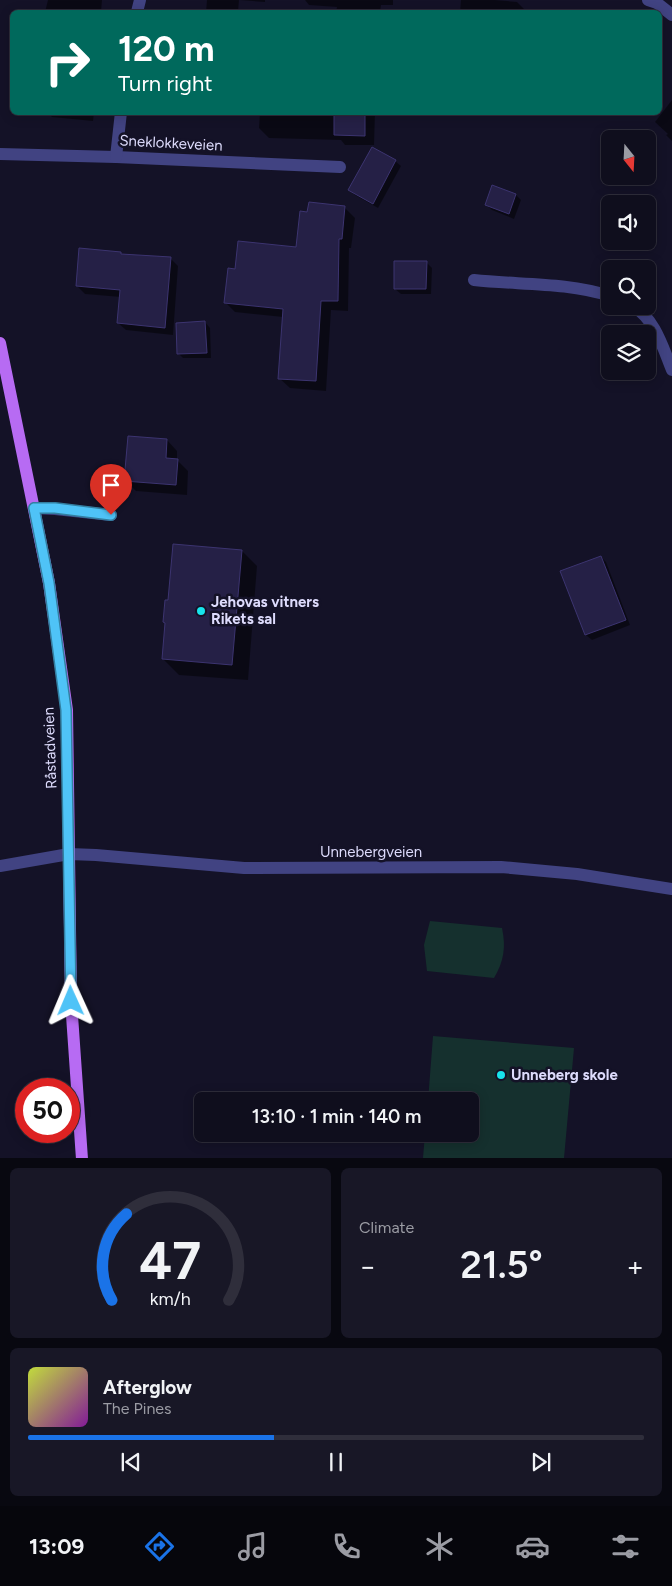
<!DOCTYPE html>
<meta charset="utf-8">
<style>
:root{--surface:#0f0e1d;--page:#181726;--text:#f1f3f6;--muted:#9b9ca4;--line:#2f2e3b;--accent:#1a73e8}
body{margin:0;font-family:Figtree,sans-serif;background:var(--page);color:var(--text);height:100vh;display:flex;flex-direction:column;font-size:19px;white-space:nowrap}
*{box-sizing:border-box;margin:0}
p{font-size:16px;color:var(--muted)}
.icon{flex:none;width:28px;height:28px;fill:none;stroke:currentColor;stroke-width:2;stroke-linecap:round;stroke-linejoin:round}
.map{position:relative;height:1158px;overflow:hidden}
.drawer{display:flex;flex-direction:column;gap:10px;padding:10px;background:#080810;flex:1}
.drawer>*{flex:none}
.hud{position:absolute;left:10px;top:10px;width:652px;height:105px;border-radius:8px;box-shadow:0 2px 12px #0003,0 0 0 1px var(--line);background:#00695c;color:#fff;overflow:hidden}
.needle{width:32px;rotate:162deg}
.fabs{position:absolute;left:601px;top:130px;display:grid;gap:10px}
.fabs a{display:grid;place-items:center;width:55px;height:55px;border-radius:8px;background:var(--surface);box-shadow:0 2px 12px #0003,0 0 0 1px var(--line);font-size:25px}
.speed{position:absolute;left:15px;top:1078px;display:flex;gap:10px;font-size:25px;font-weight:700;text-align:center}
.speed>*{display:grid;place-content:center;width:65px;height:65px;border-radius:50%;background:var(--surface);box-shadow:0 2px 12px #0003,0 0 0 1px var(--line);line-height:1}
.speed .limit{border:8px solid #d22;background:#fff;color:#111}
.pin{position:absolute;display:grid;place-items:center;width:42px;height:42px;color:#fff;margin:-51px -21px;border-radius:50% 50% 50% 0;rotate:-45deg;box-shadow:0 0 5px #0007}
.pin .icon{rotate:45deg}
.me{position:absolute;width:55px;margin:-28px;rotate:359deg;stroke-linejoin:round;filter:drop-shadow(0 0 4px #0008)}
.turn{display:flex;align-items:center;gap:18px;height:105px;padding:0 25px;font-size:22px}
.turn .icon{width:65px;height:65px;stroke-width:2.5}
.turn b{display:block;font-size:35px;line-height:42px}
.big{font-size:38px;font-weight:600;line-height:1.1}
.drawer .widget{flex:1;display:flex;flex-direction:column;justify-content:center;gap:8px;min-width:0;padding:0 18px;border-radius:8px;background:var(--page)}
.drawer .dial{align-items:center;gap:0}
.dial svg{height:130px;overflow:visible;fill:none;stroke:var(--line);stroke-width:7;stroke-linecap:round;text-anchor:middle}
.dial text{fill:var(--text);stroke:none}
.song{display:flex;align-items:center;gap:15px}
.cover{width:60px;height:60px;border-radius:8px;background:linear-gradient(135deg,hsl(70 70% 55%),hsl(290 70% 35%))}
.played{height:5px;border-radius:2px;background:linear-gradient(90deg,var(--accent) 40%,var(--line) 40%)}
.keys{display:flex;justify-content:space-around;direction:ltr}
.heat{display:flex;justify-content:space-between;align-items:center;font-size:28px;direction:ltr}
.drawer .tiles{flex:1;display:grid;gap:10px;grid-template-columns:1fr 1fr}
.widget:last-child{grid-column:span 2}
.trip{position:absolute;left:194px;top:1092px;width:285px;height:50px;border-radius:8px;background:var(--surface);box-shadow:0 2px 12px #0003,0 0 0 1px var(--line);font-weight:600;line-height:50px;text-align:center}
.tab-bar{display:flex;height:80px;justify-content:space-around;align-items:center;background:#06060c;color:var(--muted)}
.tab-bar .icon{width:35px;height:35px}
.tab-bar .active{color:var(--accent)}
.tab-bar b{font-size:22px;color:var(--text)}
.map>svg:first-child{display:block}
.green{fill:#15302e}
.shadow{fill:#0007}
.building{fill:#252046;stroke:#3c3470}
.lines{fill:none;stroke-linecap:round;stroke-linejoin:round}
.minor{stroke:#414382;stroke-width:12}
.major{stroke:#b76bf3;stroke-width:12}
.route-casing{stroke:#337fa1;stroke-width:12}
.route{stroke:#4fc3f7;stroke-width:9}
.poi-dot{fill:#17e4ec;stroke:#141227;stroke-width:2}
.labels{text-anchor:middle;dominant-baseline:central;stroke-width:5;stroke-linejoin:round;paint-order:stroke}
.street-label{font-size:15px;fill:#dddbfc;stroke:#141227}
.poi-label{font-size:15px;font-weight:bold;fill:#dddbfc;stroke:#141227;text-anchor:start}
</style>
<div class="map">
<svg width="672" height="1159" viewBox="0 0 672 1159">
<rect width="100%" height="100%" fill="#141227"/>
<g class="green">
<path d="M 430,921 L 502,928 C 506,947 504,961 494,978 L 427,971 L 424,945 Z"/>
<polygon points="433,1036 574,1048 564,1158 423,1158 425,1134 470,1134 470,1101 428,1101"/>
</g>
<g class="shadow">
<polygon points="48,0 102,0 101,12 45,12"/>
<polygon points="207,0 265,0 265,2 239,0 238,12 206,12"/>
<polygon points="305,0 393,0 393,5 381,5 380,12 336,12 337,7 309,5"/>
<polygon points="461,0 495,0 517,2 527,12 460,12"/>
<polygon points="672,100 672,141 666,135 668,134 655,122"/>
<polygon points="47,112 94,112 93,121 52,117"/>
<polygon points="214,112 258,112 258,116 216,114"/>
<polygon points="260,112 375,112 374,145 345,145 341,140 269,138 259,128"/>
<polygon points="373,149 395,161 401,166 378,208 355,195 350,190"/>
<polygon points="493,187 516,195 521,200 514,219 492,210 486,205"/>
<polygon points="345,208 355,218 351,248 349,248 348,311 331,310 326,391 290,388 279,378 283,317 235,312 225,302 236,271 297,249 308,213"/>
<polygon points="121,253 123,255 170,258 178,266 173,335 126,330 118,323 121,297 85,294 77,286"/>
<polygon points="426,262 432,268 431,294 401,294 395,289"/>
<polygon points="205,322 210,328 211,358 183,358 178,353"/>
<polygon points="167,440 177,451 177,460 188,471 187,495 136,491 126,481"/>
<polygon points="242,551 257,566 248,680 179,675 163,659"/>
<polygon points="601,557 606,562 630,625 592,640 586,635 562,572"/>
</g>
<g class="building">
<polygon points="334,112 365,112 365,136 334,135"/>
<polygon points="372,147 396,160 373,204 348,190"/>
<polygon points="492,185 516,194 509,214 485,205"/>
<polygon points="309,202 345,206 342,239 339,239 338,301 321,301 316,381 278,379 283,309 224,303 228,268 235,269 238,241 296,247 300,211 307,212"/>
<polygon points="79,248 121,252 121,254 171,257 165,328 117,323 120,290 76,286"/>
<polygon points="394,261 427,261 426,289 394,289"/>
<polygon points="205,321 207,353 177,354 176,323"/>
<polygon points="128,436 167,439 166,458 178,459 176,485 124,481"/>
<polygon points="173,544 242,550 232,665 162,659 165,623 163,622 165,600 168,600"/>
<polygon points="601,556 626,620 585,635 560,571"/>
</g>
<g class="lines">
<g class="minor">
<polyline points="648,0 657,3 672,15"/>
<polyline points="137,12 140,0"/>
<polyline points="0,154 116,157 340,167"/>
<polyline points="116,157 121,112"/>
<path d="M 474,280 C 520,285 566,282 610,296"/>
<path d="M 633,306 C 655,319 663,348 672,370"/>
<polyline points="34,508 55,509 111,515"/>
<polyline points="0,866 69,854 96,855 244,868 501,867 577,874 672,889"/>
</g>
<polyline class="major" points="0,343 49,583 67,710 71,1001 82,1159"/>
</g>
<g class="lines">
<defs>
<polyline id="route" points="71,1001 66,710 49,583 34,508 55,508 111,515"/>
</defs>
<use href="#route" class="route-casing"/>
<use href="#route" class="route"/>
</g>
<g class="poi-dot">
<circle cx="201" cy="611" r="5"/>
<circle cx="501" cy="1075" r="5"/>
</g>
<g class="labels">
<g class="street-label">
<text transform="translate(171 143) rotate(3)">Sneklokkeveien</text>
<text transform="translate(50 748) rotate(-92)">Råstadveien</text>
<text x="371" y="852">Unnebergveien</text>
</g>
<g class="poi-label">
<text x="211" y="602">Jehovas vitners<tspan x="211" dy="17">Rikets sal</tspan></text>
<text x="511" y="1075">Unneberg skole</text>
</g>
</g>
</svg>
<div class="fabs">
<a><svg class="needle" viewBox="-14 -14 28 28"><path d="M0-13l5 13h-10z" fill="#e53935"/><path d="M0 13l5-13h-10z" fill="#9b9ca4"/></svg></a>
<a><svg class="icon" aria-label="sound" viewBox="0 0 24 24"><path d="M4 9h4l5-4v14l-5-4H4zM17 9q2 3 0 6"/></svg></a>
<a><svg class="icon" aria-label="search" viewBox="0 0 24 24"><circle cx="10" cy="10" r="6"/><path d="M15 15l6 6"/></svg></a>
<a><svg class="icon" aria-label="layers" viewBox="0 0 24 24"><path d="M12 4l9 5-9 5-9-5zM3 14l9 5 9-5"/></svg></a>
</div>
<div class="speed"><div class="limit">50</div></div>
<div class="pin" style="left:111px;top:515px;background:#d93025"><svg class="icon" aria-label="arrive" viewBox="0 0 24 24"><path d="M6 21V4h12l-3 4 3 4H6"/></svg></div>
<svg class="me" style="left:71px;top:1001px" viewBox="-20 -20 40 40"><path d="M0-17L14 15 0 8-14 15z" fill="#4fc3f7" stroke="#fff" stroke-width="4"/></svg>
<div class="trip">13:10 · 1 min · 140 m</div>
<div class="hud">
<div class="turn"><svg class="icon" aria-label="right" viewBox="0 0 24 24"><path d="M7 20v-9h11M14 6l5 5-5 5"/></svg><div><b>120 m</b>Turn right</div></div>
</div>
</div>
<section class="drawer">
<div class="tiles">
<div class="widget dial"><svg viewBox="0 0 100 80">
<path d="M14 69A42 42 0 1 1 86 69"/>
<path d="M14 69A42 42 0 0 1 23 16" stroke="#1a73e8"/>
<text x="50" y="56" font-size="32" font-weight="700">47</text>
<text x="50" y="72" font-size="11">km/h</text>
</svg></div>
<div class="widget"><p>Climate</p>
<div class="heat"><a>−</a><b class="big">21.5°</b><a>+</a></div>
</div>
<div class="widget">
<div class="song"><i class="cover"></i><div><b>Afterglow</b><p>The Pines</p></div></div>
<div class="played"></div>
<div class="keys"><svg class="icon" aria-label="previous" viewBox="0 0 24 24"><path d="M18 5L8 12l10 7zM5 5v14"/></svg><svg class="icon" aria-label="pause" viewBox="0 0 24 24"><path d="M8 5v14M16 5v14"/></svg><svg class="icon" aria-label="next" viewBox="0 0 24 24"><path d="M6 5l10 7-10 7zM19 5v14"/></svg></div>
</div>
</div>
</section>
<nav class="tab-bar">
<b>13:09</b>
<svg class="icon active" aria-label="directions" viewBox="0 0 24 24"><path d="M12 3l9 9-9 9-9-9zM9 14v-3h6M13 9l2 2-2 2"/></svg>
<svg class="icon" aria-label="music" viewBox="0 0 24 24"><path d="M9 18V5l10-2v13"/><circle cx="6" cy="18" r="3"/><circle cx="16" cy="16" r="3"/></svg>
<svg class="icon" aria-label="phone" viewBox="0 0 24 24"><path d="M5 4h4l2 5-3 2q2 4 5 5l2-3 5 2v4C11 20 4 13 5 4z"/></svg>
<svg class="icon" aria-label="climate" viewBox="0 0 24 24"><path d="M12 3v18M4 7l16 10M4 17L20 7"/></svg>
<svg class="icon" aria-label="car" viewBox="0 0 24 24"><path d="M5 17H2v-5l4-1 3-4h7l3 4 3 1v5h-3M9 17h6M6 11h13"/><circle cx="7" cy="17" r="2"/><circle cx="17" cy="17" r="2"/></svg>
<svg class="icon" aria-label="filters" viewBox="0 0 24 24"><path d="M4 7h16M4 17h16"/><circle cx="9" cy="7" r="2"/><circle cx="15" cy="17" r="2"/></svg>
</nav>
